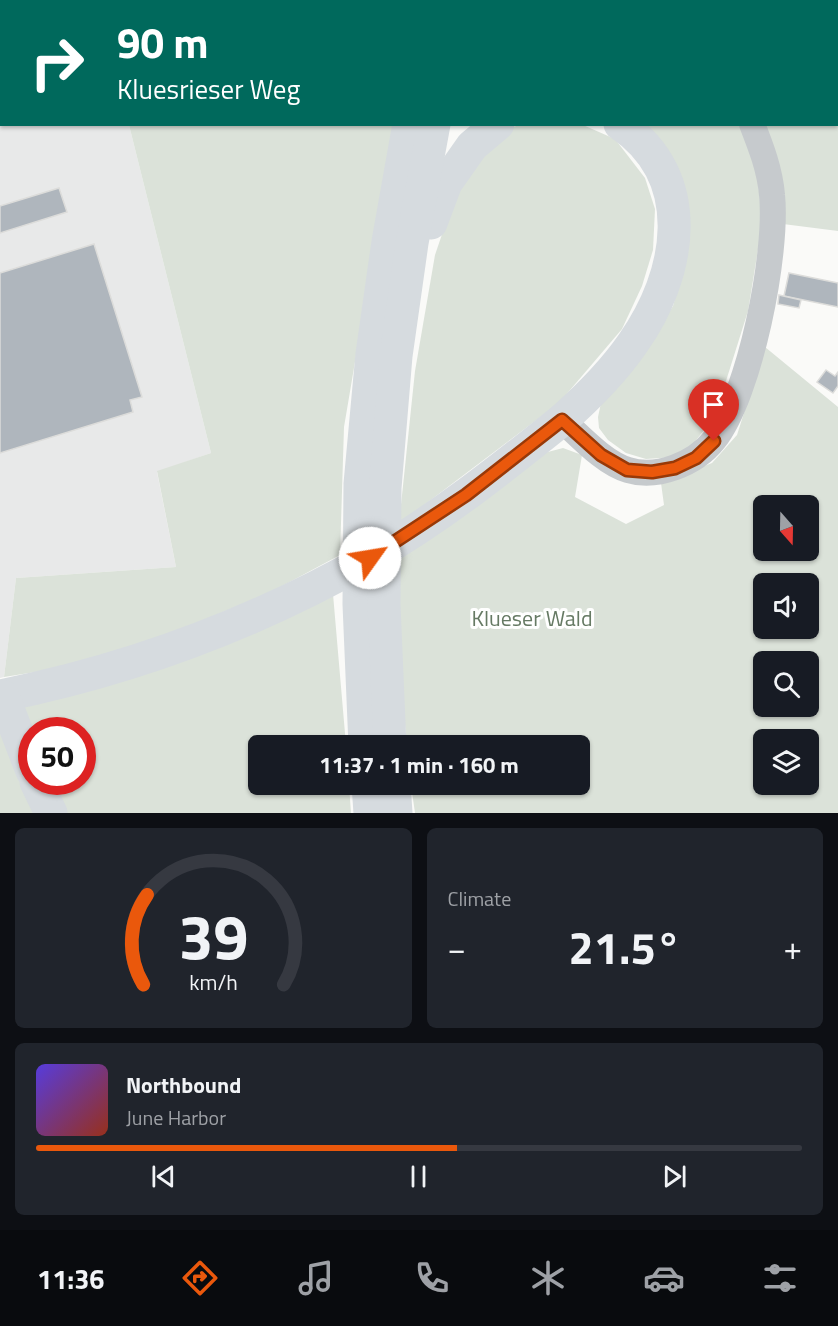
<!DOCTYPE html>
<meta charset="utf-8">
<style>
:root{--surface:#171b24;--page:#20242c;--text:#f1f3f6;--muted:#9ea1a6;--line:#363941;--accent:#ea580c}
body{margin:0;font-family:"Titillium Web",sans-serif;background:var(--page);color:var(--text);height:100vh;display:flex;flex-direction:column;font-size:22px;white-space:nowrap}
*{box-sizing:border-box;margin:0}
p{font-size:20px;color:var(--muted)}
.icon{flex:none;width:33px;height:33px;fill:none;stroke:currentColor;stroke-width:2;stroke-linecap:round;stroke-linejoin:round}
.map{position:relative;height:813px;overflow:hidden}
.details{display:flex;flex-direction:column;gap:15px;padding:15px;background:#0d0f14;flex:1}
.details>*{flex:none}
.guide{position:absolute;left:0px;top:0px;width:838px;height:126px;box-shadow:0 2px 4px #0004;background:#00695c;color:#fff;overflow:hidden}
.needle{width:39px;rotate:160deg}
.tools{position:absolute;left:753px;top:495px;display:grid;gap:12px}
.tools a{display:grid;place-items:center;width:66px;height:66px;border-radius:9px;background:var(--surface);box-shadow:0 2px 4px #0004;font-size:30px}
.speed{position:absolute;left:18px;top:717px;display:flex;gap:12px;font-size:30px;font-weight:700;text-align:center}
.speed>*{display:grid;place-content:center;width:78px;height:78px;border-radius:50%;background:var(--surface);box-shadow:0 2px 4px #0004;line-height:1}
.speed .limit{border:9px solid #d22;background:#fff;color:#111}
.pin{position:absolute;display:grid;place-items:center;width:51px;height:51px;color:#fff;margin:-62px -26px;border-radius:50% 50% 50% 0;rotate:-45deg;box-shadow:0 0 6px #0007}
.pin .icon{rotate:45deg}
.me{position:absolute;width:66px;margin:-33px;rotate:58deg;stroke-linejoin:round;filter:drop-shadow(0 0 4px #0008)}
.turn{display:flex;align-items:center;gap:21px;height:126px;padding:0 18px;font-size:27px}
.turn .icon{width:78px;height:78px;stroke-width:2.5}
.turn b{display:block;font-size:42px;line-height:51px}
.big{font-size:45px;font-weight:700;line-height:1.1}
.details .tile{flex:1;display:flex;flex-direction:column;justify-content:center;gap:9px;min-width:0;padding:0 21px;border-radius:9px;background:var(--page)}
.details .dial{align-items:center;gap:0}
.dial svg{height:156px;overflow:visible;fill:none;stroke:var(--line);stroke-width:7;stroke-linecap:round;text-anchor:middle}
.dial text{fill:var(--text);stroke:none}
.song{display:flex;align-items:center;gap:18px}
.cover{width:72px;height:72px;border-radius:9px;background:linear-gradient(135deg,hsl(250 70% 55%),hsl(10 70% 35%))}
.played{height:6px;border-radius:3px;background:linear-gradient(90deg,var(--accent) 55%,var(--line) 55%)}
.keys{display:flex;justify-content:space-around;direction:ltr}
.heat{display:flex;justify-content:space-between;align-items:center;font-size:33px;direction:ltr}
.details .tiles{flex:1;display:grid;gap:15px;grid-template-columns:1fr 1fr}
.tile:last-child{grid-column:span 2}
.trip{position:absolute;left:248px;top:735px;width:342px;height:60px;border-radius:9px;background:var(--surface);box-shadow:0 2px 4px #0004;font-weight:700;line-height:60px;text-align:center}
.tabs{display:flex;height:96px;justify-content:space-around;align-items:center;background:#090b0e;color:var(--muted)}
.tabs .icon{width:42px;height:42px}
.tabs .active{color:var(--accent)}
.tabs b{font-size:27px;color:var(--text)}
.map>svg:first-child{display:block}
.built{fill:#e8e9e9}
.green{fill:#dbe2d9;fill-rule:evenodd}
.building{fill:#afb6bd;stroke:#dcdcda;stroke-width:1.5}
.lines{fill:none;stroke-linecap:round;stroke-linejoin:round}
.minor{stroke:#c6cacd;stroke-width:26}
.major{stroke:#d6dbdf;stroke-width:33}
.highway{stroke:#d6dbdf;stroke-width:33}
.route-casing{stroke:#983908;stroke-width:15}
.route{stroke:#ea580c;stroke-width:10}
.labels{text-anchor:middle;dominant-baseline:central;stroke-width:6;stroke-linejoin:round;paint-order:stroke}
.park-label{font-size:22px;fill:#667a64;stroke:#fff}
</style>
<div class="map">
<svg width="838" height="813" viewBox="0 0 838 813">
<rect width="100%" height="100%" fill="#fafaf8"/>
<polygon class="built" points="0,0 167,0 167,1 2,2 2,124 129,125 211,453 157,472 176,567 16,578 4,677 0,678"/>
<g class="green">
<polygon points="167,0 417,0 167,2"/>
<polygon points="679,0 838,0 838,231 783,224 764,125 837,124 837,2"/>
<polygon points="523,124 583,125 615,139 645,178 655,209 653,250 642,286 622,329 559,403 399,524 415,371 435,255 456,193 482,151 513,127"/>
<polygon points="129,125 395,125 344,427 340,555 271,592 144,645 73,666 4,677 16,578 176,567 157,471 211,453"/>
<polygon points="644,125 739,125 756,159 762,225 748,311 715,416 690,448 674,457 646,459 626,453 608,440 599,428 598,417 601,403 642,355 673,306 685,261"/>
<path d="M 765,347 L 838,407 L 838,813 L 415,813 L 411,785 L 579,784 L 579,746 L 407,745 L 389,562 L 544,453 L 563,448 L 582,455 L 575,497 L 626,524 L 664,505 L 661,483 L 712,463 L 737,435 ZM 764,506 L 808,506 L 808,550 L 764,550 ZM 764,584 L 808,584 L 808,628 L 764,628 ZM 764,662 L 808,662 L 808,706 L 764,706 ZM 764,740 L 808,740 L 808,784 L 764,784 Z"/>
<path d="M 333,594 L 346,745 L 258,746 L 258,784 L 349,785 L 351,813 L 0,813 L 0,706 ZM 32,730 L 82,730 L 82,782 L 32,782 Z"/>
</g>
<g class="building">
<polygon points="0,0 81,0 81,2 2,2 0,71"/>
<polygon points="59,188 67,212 0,233 0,206"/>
<polygon points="94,244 142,397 130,400 133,412 0,453 0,273"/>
<polygon points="789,273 838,283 838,307 784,296"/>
<polygon points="779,295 801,300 799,308 778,304"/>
<polygon points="826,370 835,376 838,372 838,386 833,393 817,382"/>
</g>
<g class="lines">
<g class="minor">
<polyline points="668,0 669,2"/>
<path d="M 562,420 C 580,436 604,463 628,470 C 657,479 695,464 714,440 C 750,395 778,253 772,195 C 770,170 761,147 752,124"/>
</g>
<path class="major" d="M 0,696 C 130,670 254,624 370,558 C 438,519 500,470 562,420"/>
<g class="highway">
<polyline points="439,2 439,0"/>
<polyline points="463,2 464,0"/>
<polyline points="431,223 446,183 472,146 498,124"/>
<path d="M 562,420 C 588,397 613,372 633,343 C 681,275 699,178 620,124"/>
<polyline points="3,696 32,771"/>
<polyline points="365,746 359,604 360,484 372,354 388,242 409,124"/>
<polyline points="390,746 384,605 385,488 396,356 412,243 434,124"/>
<polyline points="36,782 51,813"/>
<polyline points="368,784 370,813"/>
<polyline points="394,784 396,813"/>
</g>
</g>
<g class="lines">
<defs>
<polyline id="route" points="370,558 466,495 562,420 601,455 627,470 652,472 675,468 696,458 714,441"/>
</defs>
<use href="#route" class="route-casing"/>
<use href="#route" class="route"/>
</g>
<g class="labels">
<g class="park-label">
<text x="532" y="618">Klueser Wald</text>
</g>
</g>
</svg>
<div class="tools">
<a><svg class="needle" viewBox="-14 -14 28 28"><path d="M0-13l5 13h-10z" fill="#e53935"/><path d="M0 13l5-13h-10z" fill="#9ea1a6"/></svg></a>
<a><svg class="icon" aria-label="sound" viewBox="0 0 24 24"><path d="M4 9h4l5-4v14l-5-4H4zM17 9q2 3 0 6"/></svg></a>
<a><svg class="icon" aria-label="search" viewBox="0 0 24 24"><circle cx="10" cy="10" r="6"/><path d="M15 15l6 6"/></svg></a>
<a><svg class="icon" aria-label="layers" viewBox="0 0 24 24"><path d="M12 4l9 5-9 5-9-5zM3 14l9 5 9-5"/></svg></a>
</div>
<div class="speed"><div class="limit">50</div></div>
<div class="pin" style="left:714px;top:441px;background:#d93025"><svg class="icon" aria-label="arrive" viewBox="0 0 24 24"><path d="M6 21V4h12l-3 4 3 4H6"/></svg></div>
<svg class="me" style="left:370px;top:558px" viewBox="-20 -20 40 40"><circle r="19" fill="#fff"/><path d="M0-13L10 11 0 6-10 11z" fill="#ea580c"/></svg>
<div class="trip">11:37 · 1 min · 160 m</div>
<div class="guide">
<div class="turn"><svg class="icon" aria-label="right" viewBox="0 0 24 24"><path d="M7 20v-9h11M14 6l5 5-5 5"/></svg><div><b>90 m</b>Kluesrieser Weg</div></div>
</div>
</div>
<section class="details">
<div class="tiles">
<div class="tile dial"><svg viewBox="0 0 100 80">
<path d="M14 69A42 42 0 1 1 86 69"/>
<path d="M14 69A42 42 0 0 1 16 23" stroke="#ea580c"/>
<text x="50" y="56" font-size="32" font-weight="700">39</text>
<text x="50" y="72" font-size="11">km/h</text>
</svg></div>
<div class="tile"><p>Climate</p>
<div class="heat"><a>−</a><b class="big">21.5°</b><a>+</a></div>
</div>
<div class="tile">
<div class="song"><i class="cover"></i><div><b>Northbound</b><p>June Harbor</p></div></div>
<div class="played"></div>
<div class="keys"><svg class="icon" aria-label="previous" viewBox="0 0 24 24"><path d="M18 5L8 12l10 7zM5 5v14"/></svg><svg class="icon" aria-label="pause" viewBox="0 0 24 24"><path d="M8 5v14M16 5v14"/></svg><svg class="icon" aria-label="next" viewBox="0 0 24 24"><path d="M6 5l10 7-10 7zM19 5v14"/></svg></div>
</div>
</div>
</section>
<nav class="tabs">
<b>11:36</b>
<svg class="icon active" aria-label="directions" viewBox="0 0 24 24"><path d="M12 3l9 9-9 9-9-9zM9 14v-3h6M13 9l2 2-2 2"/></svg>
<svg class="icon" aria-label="music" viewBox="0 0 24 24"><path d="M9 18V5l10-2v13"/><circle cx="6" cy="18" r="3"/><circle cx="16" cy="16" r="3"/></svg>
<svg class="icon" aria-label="phone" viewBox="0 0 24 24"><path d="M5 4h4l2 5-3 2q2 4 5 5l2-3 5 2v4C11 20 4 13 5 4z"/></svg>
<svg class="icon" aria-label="climate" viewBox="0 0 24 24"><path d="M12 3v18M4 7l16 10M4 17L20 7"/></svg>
<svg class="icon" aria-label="car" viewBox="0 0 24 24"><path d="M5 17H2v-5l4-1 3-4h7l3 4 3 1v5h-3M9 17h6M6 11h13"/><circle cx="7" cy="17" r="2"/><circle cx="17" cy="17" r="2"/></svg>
<svg class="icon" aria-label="filters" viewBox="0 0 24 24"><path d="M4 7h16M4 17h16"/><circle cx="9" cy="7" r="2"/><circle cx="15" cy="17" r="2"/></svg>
</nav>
